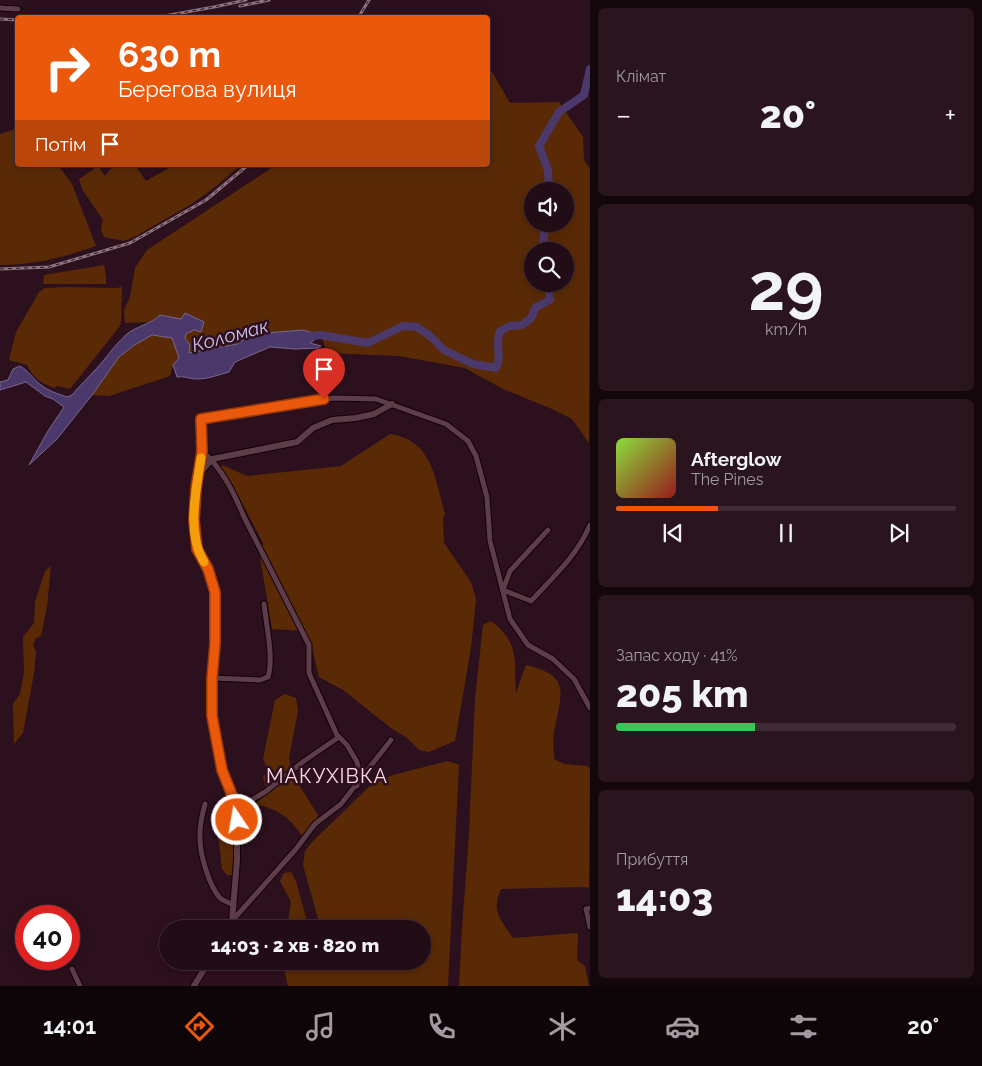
<!DOCTYPE html>
<html lang="uk">
<meta charset="utf-8">
<style>
:root{--surface:#220c16;--page:#2a151f;--text:#f1f3f6;--muted:#a29ba1;--line:#3f2c35;--accent:#ea580c}
body{margin:0;font-family:Raleway,sans-serif;background:var(--page);color:var(--text);height:100vh;display:flex;flex-direction:column;font-size:19px;white-space:nowrap}
*{box-sizing:border-box;margin:0}
p{font-size:16px;color:var(--muted)}
.icon{flex:none;width:28px;height:28px;fill:none;stroke:currentColor;stroke-width:2;stroke-linecap:round;stroke-linejoin:round}
.map{position:relative;flex:1;overflow:hidden}
.drawer{display:flex;flex-direction:column;gap:8px;padding:8px;background:#13070c;width:392px}
.drawer>*{flex:none}
.hud{position:absolute;left:15px;top:15px;width:475px;height:152px;border-radius:5px;box-shadow:0 2px 12px #0003,0 0 0 1px var(--line);background:#ea580c;color:#fff;overflow:hidden}
.fabs{position:absolute;left:524px;top:182px;display:grid;gap:10px}
.fabs a{display:grid;place-items:center;width:50px;height:50px;border-radius:50%;background:var(--surface);box-shadow:0 2px 12px #0003,0 0 0 1px var(--line);font-size:25px}
.speed{position:absolute;left:15px;top:905px;display:flex;gap:10px;font-size:25px;font-weight:700;text-align:center}
.speed>*{display:grid;place-content:center;width:65px;height:65px;border-radius:50%;background:var(--surface);box-shadow:0 2px 12px #0003,0 0 0 1px var(--line);line-height:1}
.speed .limit{border:8px solid #d22;background:#fff;color:#111}
.pin{position:absolute;display:grid;place-items:center;width:42px;height:42px;color:#fff;margin:-51px -21px;border-radius:50% 50% 50% 0;rotate:-45deg;box-shadow:0 0 5px #0007}
.pin .icon{rotate:45deg}
.me{position:absolute;width:55px;margin:-28px;rotate:348deg;stroke-linejoin:round;filter:drop-shadow(0 0 4px #0008)}
.turn{display:flex;align-items:center;gap:18px;height:105px;padding:0 20px;font-size:22px}
.turn .icon{width:65px;height:65px;stroke-width:2.5}
.turn b{display:block;font-size:35px;line-height:42px}
.then{display:flex;align-items:center;height:48px;padding:0 20px;background:#0003;gap:10px;font-size:19px}
.big{font-size:38px;font-weight:800;line-height:1.1}
.drawer .tile{flex:1;display:flex;flex-direction:column;justify-content:center;gap:8px;min-width:0;padding:0 18px;border-radius:8px;background:var(--page)}
.drawer .dial{align-items:center;gap:0}
.dial b{font-size:65px;line-height:1}
.song{display:flex;align-items:center;gap:15px}
.cover{width:60px;height:60px;border-radius:8px;background:linear-gradient(135deg,hsl(90 70% 55%),hsl(0 70% 35%))}
.played{height:5px;border-radius:2px;background:linear-gradient(90deg,var(--accent) 30%,var(--line) 30%)}
.keys{display:flex;justify-content:space-around;direction:ltr}
.heat{display:flex;justify-content:space-between;align-items:center;font-size:28px;direction:ltr}
.charge{height:8px;border-radius:4px;background:linear-gradient(90deg,#34c759 41%,var(--line) 0)}
.trip{position:absolute;left:159px;top:920px;width:272px;height:50px;border-radius:25px;background:var(--surface);box-shadow:0 2px 12px #0003,0 0 0 1px var(--line);font-weight:800;line-height:50px;text-align:center}
.menu{display:flex;height:80px;justify-content:space-around;align-items:center;background:#0e0509;color:var(--muted)}
.menu .icon{width:35px;height:35px}
.menu .current{color:var(--accent)}
.menu b{font-size:22px;color:var(--text)}
main{display:flex;flex:1;min-height:0}
.map>svg:first-child{display:block}
.green{fill:#5a2a07;fill-rule:evenodd}
.water{fill:#4b396c;stroke:#7a678d}
.lines{fill:none;stroke-linecap:round;stroke-linejoin:round}
.river{stroke:#4b396c;stroke-width:8}
.minor-casing{stroke:#130007;stroke-width:7}
.tertiary-casing{stroke:#130007;stroke-width:8}
.minor{stroke:#5e3d4a;stroke-width:5}
.tertiary{stroke:#5e3d4a;stroke-width:6}
.rail-casing{stroke:#8f7680;stroke-width:3}
.rail{stroke:#2d101d;stroke-width:1;stroke-dasharray:4;stroke-linecap:butt}
.route-casing{stroke:#983908;stroke-width:12}
.route{stroke:#ea580c;stroke-width:9}
.slow{stroke:#f59e0b;stroke-width:9}
.labels{text-anchor:middle;dominant-baseline:central;stroke-width:5;stroke-linejoin:round;paint-order:stroke}
.water-label{font-size:19px;font-style:italic;fill:#d1c2f3;stroke:#2d101d}
.quarter-label{font-size:20px;letter-spacing:1px;fill:#fed5e4;stroke:#2d101d}
</style>
<main>
<div class="map">
<svg width="590" height="986" viewBox="0 0 590 986">
<rect width="100%" height="100%" fill="#2d101d"/>
<g class="green">
<path d="M 488,65 L 510,103 L 559,102 L 583,137 L 584,160 L 590,169 L 589,443 L 572,419 L 552,409 L 503,389 L 465,368 L 399,356 L 327,353 L 321,335 L 306,331 L 266,333 L 248,337 L 238,344 L 189,353 L 185,338 L 186,334 L 194,330 L 181,319 L 160,315 L 151,322 L 125,323 L 124,310 L 130,297 L 135,268 L 147,250 L 276,165 L 488,165 ZM 532,191 L 565,191 L 565,224 L 532,224 ZM 532,251 L 565,251 L 565,284 L 532,284 Z"/>
<path d="M 15,129 L 17,130 L 18,165 L 58,165 L 72,184 L 96,246 C 65,257 34,265 0,265 L 0,134 Z"/>
<polygon points="114,165 135,165 146,181 174,165 241,165 215,187 190,205 134,237 124,241 104,237 101,230 103,220 82,189 79,179 98,166 105,176"/>
<polygon points="104,265 106,276 106,284 43,284 44,275"/>
<path d="M 67,287 L 116,288 L 122,287 L 121,320 L 120,326 L 70,389 L 57,386 L 54,388 C 41,383 33,378 27,365 L 9,360 L 16,332 L 39,292 L 45,288 Z"/>
<polygon points="152,335 172,337 179,358 173,365 170,376 109,396 92,395 119,357 133,346"/>
<path d="M 390,434 C 433,440 435,480 445,514 L 443,519 L 444,543 L 471,582 L 476,599 L 471,648 L 455,741 L 429,752 L 419,750 L 407,738 L 391,728 L 343,690 L 319,677 L 313,652 L 305,631 L 272,629 L 260,557 L 263,543 L 239,497 L 218,473 L 222,465 L 247,476 L 341,466 Z"/>
<polygon points="51,566 47,607 41,636 36,638 33,645 36,652 34,673 23,733 14,744 13,704 20,694 24,672 23,637 34,623 35,602 45,571"/>
<path d="M 491,621 C 520,642 514,662 516,693 L 526,665 C 570,675 562,692 555,727 C 552,737 554,749 554,759 L 564,764 L 587,766 L 590,768 L 589,888 L 584,887 L 501,889 C 491,911 500,919 513,938 L 578,933 L 577,960 L 585,966 L 589,986 L 459,986 L 462,929 L 469,833 L 475,699 L 483,625 Z"/>
<polygon points="285,694 296,698 298,711 289,758 291,770 266,789 263,776 269,772 263,759 275,700"/>
<polygon points="448,761 459,765 448,986 288,986 282,961 422,961 422,929 321,929 303,865 305,851 313,841 371,785 393,775"/>
<path d="M 292,774 L 318,815 L 317,819 L 303,837 C 288,816 280,810 255,804 Z"/>
<polygon points="234,823 235,848 233,875 227,875 222,869 218,832 222,827"/>
<polygon points="291,872 296,881 309,929 282,929 288,922 291,902 280,881 284,873"/>
</g>
<path class="water" d="M 185,313 L 204,322 L 201,332 L 194,330 L 186,334 L 185,338 L 190,345 L 189,353 L 237,344 L 248,337 L 266,333 L 303,330 L 321,335 L 310,343 L 321,346 L 318,348 L 295,349 L 270,347 L 235,362 L 229,372 C 218,375 208,379 197,379 C 189,379 186,376 177,377 L 173,365 L 179,358 L 172,338 L 152,335 L 133,346 L 119,357 L 92,395 L 57,439 L 29,465 L 48,431 L 64,407 L 53,399 L 45,396 L 26,382 L 0,390 L 0,382 L 8,380 L 13,369 L 20,366 C 29,371 33,379 41,385 C 48,391 59,394 67,397 L 72,395 C 82,383 94,372 104,360 C 111,351 118,342 127,334 C 137,326 151,324 160,315 L 181,319 Z"/>
<g class="lines">
<g class="river">
<polyline points="549,191 548,170 539,146 559,112 584,95 590,69"/>
<polyline points="544,251 543,242 546,224"/>
<path d="M 312,336 L 320,335 L 368,343 L 403,326 L 417,327 L 429,335 L 444,350 L 473,364 L 496,368 C 503,355 494,347 500,331 L 510,326 L 522,325 L 531,318 L 536,307 L 550,300 L 548,284"/>
</g>
<defs>
<g id="minor">
<polyline points="0,8 18,9"/>
<path d="M 202,451 C 222,468 234,493 244,517 L 309,645 L 309,673 L 337,735 L 347,745 L 357,762 L 359,770 L 357,786"/>
<polyline points="199,473 202,451 201,419 334,398 376,399 446,424 468,441 476,456 487,497 490,541 510,619 528,645 553,659 574,679 590,708"/>
<path d="M 548,530 L 510,571 L 503,590 L 531,601 C 553,577 577,556 590,525"/>
<path d="M 212,678 L 260,680 L 268,677 C 274,658 266,624 264,604"/>
<path d="M 205,804 C 202,815 199,827 200,839 C 200,854 209,886 220,898 C 224,901 229,903 234,905"/>
<polyline points="237,818 242,809 248,802 265,792 304,761 339,737"/>
<polyline points="590,908 586,909 590,927"/>
<polyline points="232,921 296,849 315,824 341,804 391,740"/>
<polyline points="72,969 80,986"/>
</g>
<g id="tertiary">
<polyline points="228,929 232,921 237,860 237,820 232,795 222,770 211,716 216,603 215,592 211,577 197,549 196,540 194,521 196,488 199,474 212,459 297,442 313,428 332,420 356,418 374,414 392,404"/>
<polyline points="194,986 209,961"/>
</g>
</defs>
<use href="#minor" class="minor-casing"/>
<use href="#tertiary" class="tertiary-casing"/>
<use href="#minor" class="minor"/>
<use href="#tertiary" class="tertiary"/>
<defs>
<g id="rail">
<polyline points="240,6 269,0"/>
<polyline points="153,18 214,7 246,0"/>
<polyline points="358,18 369,0"/>
<polyline points="0,19 18,20"/>
<polyline points="0,269 49,267 130,243 206,200 248,165"/>
</g>
</defs>
<use href="#rail" class="rail-casing"/>
<use href="#rail" class="rail"/>
</g>
<g class="lines">
<defs>
<polyline id="route" points="237,820 232,795 222,770 212,716 212,678 215,644 215,592 208,569 197,549 194,520 196,488 202,451 201,419 324,399"/>
</defs>
<use href="#route" class="route-casing"/>
<use href="#route" class="route"/>
<path class="slow" d="M 201,458 C 196,492 186,532 204,562"/>
</g>
<g class="labels">
<g class="water-label">
<text transform="translate(230 335) rotate(-15)">Коломак</text>
</g>
<g class="quarter-label">
<text x="327" y="776">МАКУХІВКА</text>
</g>
</g>
</svg>
<div class="fabs">
<a><svg class="icon" aria-label="sound" viewBox="0 0 24 24"><path d="M4 9h4l5-4v14l-5-4H4zM17 9q2 3 0 6"/></svg></a>
<a><svg class="icon" aria-label="search" viewBox="0 0 24 24"><circle cx="10" cy="10" r="6"/><path d="M15 15l6 6"/></svg></a>
</div>
<div class="speed"><div class="limit">40</div></div>
<div class="pin" style="left:324px;top:399px;background:#d93025"><svg class="icon" aria-label="arrive" viewBox="0 0 24 24"><path d="M6 21V4h12l-3 4 3 4H6"/></svg></div>
<svg class="me" style="left:237px;top:820px" viewBox="-20 -20 40 40"><circle r="17" fill="#ea580c" stroke="#fff" stroke-width="3"/><path d="M0-11L8 9 0 5-8 9z" fill="#fff"/></svg>
<div class="trip">14:03 · 2 хв · 820 m</div>
<div class="hud">
<div class="turn"><svg class="icon" aria-label="right" viewBox="0 0 24 24"><path d="M7 20v-9h11M14 6l5 5-5 5"/></svg><div><b>630 m</b>Берегова вулиця</div></div>
<div class="then">Потім<svg class="icon" aria-label="arrive" viewBox="0 0 24 24"><path d="M6 21V4h12l-3 4 3 4H6"/></svg></div>
</div>
</div>
<section class="drawer">
<div class="tile"><p>Клімат</p>
<div class="heat"><a>−</a><b class="big">20°</b><a>+</a></div>
</div>
<div class="tile dial"><b>29</b><p>km/h</p></div>
<div class="tile">
<div class="song"><i class="cover"></i><div><b>Afterglow</b><p>The Pines</p></div></div>
<div class="played"></div>
<div class="keys"><svg class="icon" aria-label="previous" viewBox="0 0 24 24"><path d="M18 5L8 12l10 7zM5 5v14"/></svg><svg class="icon" aria-label="pause" viewBox="0 0 24 24"><path d="M8 5v14M16 5v14"/></svg><svg class="icon" aria-label="next" viewBox="0 0 24 24"><path d="M6 5l10 7-10 7zM19 5v14"/></svg></div>
</div>
<div class="tile"><p>Запас ходу · 41%</p><b class="big">205 km</b><div class="charge"></div></div>
<div class="tile"><p>Прибуття</p><b class="big">14:03</b></div>
</section>
</main>
<nav class="menu">
<b>14:01</b>
<svg class="icon current" aria-label="directions" viewBox="0 0 24 24"><path d="M12 3l9 9-9 9-9-9zM9 14v-3h6M13 9l2 2-2 2"/></svg>
<svg class="icon" aria-label="music" viewBox="0 0 24 24"><path d="M9 18V5l10-2v13"/><circle cx="6" cy="18" r="3"/><circle cx="16" cy="16" r="3"/></svg>
<svg class="icon" aria-label="phone" viewBox="0 0 24 24"><path d="M5 4h4l2 5-3 2q2 4 5 5l2-3 5 2v4C11 20 4 13 5 4z"/></svg>
<svg class="icon" aria-label="climate" viewBox="0 0 24 24"><path d="M12 3v18M4 7l16 10M4 17L20 7"/></svg>
<svg class="icon" aria-label="car" viewBox="0 0 24 24"><path d="M5 17H2v-5l4-1 3-4h7l3 4 3 1v5h-3M9 17h6M6 11h13"/><circle cx="7" cy="17" r="2"/><circle cx="17" cy="17" r="2"/></svg>
<svg class="icon" aria-label="filters" viewBox="0 0 24 24"><path d="M4 7h16M4 17h16"/><circle cx="9" cy="7" r="2"/><circle cx="15" cy="17" r="2"/></svg>
<b>20°</b>
</nav>
